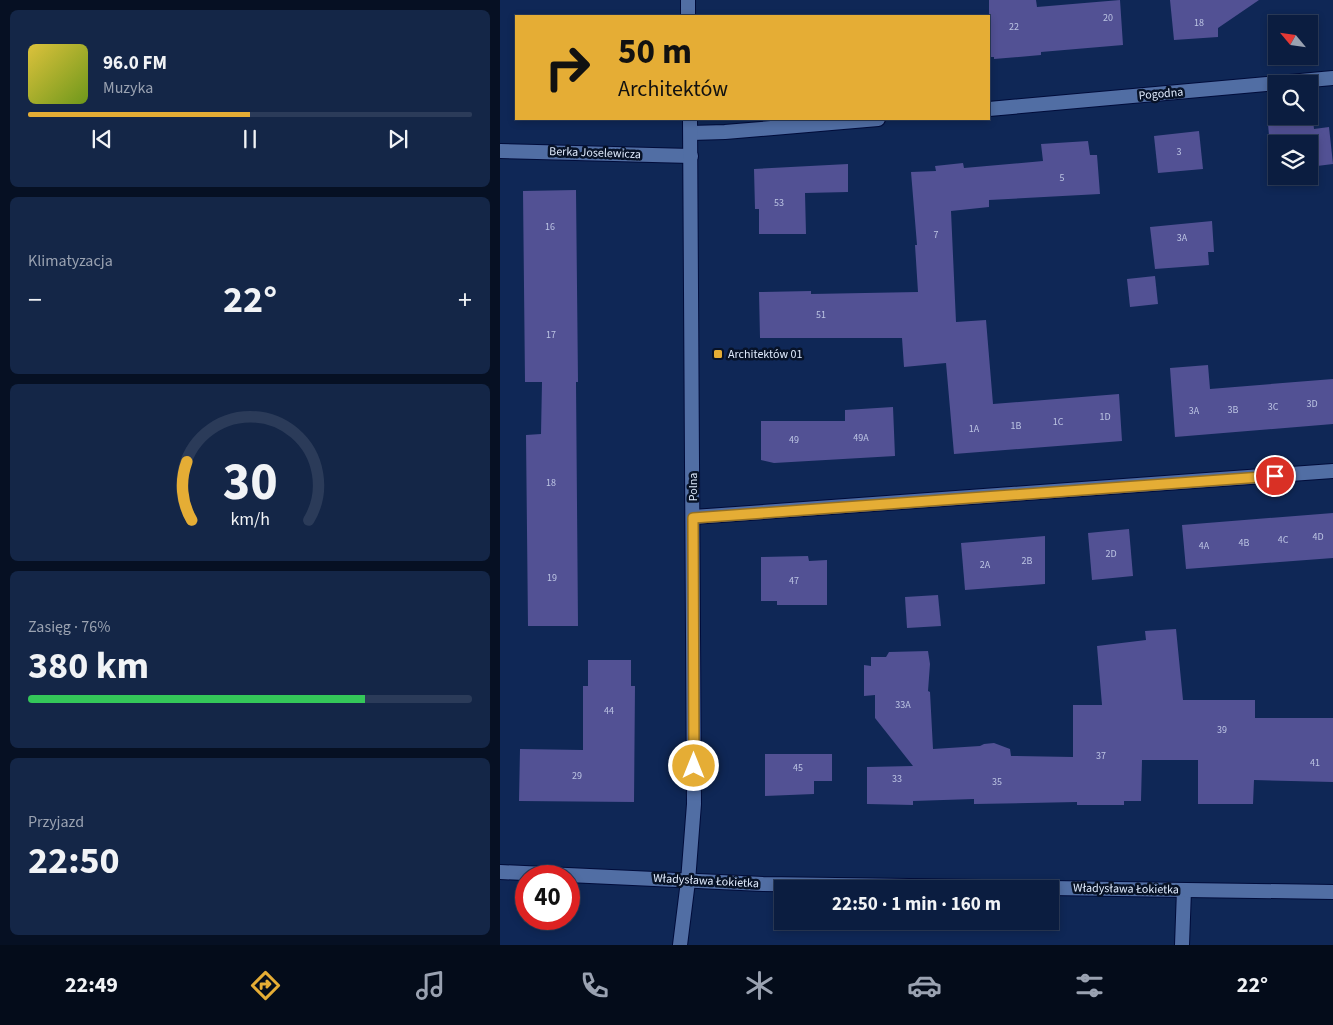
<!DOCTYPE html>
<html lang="pl">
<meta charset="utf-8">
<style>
:root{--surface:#0b1d40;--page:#142647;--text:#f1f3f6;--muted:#9aa2b1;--line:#2b3b59;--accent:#e5ad35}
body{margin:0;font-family:"Source Sans 3",sans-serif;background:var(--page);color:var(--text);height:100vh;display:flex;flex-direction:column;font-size:19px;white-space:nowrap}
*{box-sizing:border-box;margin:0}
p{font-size:16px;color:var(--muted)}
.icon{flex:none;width:28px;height:28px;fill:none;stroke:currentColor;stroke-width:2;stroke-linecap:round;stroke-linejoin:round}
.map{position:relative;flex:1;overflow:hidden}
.details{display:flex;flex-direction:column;gap:10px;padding:10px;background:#061023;width:500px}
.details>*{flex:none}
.top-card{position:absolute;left:15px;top:15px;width:475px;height:105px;border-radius:0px;box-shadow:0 2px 8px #0003,0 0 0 1px var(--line);background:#e5ad35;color:#111;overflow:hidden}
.needle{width:32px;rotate:299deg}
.tools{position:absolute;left:768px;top:15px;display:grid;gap:10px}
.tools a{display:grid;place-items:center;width:50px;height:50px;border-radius:0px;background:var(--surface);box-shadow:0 2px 8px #0003,0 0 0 1px var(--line);font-size:25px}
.speed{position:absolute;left:15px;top:865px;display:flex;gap:10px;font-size:25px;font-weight:700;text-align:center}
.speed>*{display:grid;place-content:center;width:65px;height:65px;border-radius:50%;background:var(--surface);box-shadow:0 2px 8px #0003,0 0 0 1px var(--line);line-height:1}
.speed .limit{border:8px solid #d22;background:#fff;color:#111}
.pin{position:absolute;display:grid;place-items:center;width:42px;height:42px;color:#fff;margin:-21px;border:2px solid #fff;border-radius:50%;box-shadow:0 1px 5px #0007}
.me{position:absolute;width:55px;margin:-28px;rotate:0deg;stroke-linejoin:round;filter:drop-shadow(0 0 4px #0008)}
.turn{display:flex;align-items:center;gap:18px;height:105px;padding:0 20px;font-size:22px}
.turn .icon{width:65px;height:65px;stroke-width:2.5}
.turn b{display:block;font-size:35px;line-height:42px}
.big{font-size:38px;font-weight:700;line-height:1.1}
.details .tile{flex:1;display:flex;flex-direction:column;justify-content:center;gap:8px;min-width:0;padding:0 18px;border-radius:8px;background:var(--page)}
.details .dial{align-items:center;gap:0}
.dial svg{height:130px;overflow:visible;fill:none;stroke:var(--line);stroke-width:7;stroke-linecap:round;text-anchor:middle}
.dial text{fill:var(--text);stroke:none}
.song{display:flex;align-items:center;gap:15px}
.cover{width:60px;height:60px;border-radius:8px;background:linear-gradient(135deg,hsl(50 70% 55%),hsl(80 70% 35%))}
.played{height:5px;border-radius:2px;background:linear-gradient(90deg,var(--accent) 50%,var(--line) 50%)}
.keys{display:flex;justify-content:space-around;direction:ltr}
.heat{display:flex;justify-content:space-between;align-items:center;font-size:28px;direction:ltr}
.charge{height:8px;border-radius:4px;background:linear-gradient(90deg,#34c759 76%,var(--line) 0)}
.trip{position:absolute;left:274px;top:880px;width:285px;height:50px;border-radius:0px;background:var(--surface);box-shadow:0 2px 8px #0003,0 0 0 1px var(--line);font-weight:700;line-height:50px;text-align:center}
.dock{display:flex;height:80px;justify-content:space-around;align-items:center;background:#040c1a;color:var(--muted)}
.dock .icon{width:35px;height:35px}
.dock .selected{color:var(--accent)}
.dock b{font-size:22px;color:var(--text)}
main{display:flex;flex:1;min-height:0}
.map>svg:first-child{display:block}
.building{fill:#525194}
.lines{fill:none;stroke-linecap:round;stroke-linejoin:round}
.minor-casing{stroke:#000c3a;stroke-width:16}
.tertiary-casing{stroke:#000c3a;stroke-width:16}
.minor{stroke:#516ea4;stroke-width:14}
.tertiary{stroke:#516ea4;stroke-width:14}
.route-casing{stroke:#957022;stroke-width:12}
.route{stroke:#e5ad35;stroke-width:9}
.poi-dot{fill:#e5ad35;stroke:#071227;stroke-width:2}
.labels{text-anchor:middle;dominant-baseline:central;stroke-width:5;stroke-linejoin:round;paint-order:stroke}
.number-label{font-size:10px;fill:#bcc4e3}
.street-label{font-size:12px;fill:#e0ebfd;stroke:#071227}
.poi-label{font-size:12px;fill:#e0ebfd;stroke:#071227;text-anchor:start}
</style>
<main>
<section class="details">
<div class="tile">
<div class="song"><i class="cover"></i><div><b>96.0 FM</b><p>Muzyka</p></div></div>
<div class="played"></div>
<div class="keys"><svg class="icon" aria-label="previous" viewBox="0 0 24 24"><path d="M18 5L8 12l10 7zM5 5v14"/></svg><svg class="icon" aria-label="pause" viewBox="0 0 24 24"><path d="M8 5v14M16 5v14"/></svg><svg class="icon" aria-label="next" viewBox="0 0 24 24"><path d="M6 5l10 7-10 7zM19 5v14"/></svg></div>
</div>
<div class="tile"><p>Klimatyzacja</p>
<div class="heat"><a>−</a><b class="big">22°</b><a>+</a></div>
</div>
<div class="tile dial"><svg viewBox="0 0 100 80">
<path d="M14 69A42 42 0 1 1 86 69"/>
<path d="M14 69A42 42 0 0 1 11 33" stroke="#e5ad35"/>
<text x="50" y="56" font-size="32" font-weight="700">30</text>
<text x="50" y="72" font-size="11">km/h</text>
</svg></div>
<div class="tile"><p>Zasięg · 76%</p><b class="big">380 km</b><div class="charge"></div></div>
<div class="tile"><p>Przyjazd</p><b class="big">22:50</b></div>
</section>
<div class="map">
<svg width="833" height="945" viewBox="0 0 833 945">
<rect width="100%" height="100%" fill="#0f2756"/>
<g class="building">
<polygon points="489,0 536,0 537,7 620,0 623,45 541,52 541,55 494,59 494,57 489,57"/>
<polygon points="670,0 759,0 718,28 718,37 674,40"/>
<polygon points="813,120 814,129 829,127 833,164 809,167 809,144 776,144 776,170 772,170 768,124"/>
<polygon points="699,131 703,169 658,173 654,136"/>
<polygon points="588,141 590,155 597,155 600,194 489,200 489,207 451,211 456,322 486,320 493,404 619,394 622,441 454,454 446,363 404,367 402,338 260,338 259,292 311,291 311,294 418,292 415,245 417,245 411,172 436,171 435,166 463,163 464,168 543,161 541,144"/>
<polygon points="348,164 348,192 305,193 306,234 259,234 259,209 255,209 254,169"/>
<polygon points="76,190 78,382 76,382 78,626 28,626 26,435 41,434 42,382 25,382 23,191"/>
<polygon points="712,221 714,252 708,252 709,265 655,269 650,227"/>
<polygon points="655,276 658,304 630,307 627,279"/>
<polygon points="708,365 710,389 833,379 833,424 675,437 670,368"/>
<polygon points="393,407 395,456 274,463 261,460 261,421 345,421 345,410"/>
<polygon points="833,513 833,558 686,569 682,525"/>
<polygon points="629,529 633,576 592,580 588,533"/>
<polygon points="545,536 545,584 465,590 461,543"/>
<polygon points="308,556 309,561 327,560 327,605 277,605 277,601 261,601 261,557"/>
<polygon points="438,595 441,626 407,628 405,597"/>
<polygon points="676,629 683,700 755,700 755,718 833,718 833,782 754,780 753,804 698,804 698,760 642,760 641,801 624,801 624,805 577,805 577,802 474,804 474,799 413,801 413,805 367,804 367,767 413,766 375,718 375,695 364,696 364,665 371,666 371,657 386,657 389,652 428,651 430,664 428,691 430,692 433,749 480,746 484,744 494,743 510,749 511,756 573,757 573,705 602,705 597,646 646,640 645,631"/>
<polygon points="88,660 131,660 131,686 135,686 134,802 19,801 20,749 83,750 83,686 88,686"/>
<polygon points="265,754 332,754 332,781 314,781 314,794 265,796"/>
</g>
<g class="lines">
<defs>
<g id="minor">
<polyline points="489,109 833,78"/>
<polyline points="191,133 225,132 378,119"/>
<polyline points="0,151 191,156"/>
<polyline points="193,517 833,471"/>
<polyline points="180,945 188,881"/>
<polyline points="682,945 684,890"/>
</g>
<g id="tertiary">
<polyline points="188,0 188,16"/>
<polyline points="0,872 263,884 833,892"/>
<polyline points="188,881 194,804 190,119"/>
</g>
</defs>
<use href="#minor" class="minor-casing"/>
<use href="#tertiary" class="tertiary-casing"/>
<use href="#minor" class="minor"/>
<use href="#tertiary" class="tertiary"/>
</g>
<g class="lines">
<defs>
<polyline id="route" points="194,766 193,518 775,476"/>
</defs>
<use href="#route" class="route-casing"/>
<use href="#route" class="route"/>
</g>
<rect class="poi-dot" x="213" y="349" width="10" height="10" rx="2.5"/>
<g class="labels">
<g class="number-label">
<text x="608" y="18">20</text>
<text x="699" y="23">18</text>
<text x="514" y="27">22</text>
<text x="679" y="152">3</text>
<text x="562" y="178">5</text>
<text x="279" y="203">53</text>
<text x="50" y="227">16</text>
<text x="436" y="235">7</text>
<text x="682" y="238">3A</text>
<text x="321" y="315">51</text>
<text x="51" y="335">17</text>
<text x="812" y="404">3D</text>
<text x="773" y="407">3C</text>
<text x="733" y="410">3B</text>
<text x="694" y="411">3A</text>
<text x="605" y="417">1D</text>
<text x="558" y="422">1C</text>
<text x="516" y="426">1B</text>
<text x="474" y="429">1A</text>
<text x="361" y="438">49A</text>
<text x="294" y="440">49</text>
<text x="51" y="483">18</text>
<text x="818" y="537">4D</text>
<text x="783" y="540">4C</text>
<text x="744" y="543">4B</text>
<text x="704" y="546">4A</text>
<text x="611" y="554">2D</text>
<text x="527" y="561">2B</text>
<text x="485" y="565">2A</text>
<text x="52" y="578">19</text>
<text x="294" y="581">47</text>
<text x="403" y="705">33A</text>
<text x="109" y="711">44</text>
<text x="722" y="730">39</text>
<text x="601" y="756">37</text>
<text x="815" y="763">41</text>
<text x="298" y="768">45</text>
<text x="77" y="776">29</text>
<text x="397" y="779">33</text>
<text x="497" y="782">35</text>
</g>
<g class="street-label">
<text transform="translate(661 94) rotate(-5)">Pogodna</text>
<text transform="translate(95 153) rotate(2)">Berka Joselewicza</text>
<text transform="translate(193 487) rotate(-90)">Polna</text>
<text transform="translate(206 881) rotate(3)">Władysława Łokietka</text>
<text transform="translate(626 889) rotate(1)">Władysława Łokietka</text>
</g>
<g class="poi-label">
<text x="228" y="354">Architektów 01</text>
</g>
</g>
</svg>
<div class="tools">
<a><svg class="needle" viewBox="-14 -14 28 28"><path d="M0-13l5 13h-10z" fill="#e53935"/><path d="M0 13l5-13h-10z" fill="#9aa2b1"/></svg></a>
<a><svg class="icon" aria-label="search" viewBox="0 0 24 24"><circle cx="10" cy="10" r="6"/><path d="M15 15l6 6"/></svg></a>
<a><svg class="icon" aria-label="layers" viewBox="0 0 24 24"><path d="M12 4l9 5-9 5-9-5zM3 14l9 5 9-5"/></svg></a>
</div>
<div class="speed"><div class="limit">40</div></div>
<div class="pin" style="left:775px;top:476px;background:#d93025"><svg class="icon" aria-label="arrive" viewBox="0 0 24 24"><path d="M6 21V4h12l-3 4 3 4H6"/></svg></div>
<svg class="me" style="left:194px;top:766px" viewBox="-20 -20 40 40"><circle r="17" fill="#e5ad35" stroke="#fff" stroke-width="3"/><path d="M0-11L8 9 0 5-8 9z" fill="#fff"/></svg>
<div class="trip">22:50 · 1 min · 160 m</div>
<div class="top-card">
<div class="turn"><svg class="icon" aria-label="right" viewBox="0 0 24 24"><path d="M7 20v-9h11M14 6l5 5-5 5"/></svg><div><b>50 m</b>Architektów</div></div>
</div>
</div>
</main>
<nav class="dock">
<b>22:49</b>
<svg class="icon selected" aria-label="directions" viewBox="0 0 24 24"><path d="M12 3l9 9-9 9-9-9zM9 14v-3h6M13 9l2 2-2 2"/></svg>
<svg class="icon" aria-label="music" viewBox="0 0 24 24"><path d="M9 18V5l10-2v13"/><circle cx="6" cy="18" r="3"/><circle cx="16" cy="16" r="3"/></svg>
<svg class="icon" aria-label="phone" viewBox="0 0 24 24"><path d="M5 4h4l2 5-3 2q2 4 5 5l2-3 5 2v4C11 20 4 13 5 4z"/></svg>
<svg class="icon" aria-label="climate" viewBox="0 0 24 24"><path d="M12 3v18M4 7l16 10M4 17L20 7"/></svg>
<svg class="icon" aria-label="car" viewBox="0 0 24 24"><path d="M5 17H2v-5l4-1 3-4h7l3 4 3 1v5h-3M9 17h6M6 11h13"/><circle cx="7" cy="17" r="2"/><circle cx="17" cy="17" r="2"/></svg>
<svg class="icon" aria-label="filters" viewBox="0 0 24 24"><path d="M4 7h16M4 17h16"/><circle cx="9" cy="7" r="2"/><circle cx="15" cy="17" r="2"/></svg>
<b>22°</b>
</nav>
